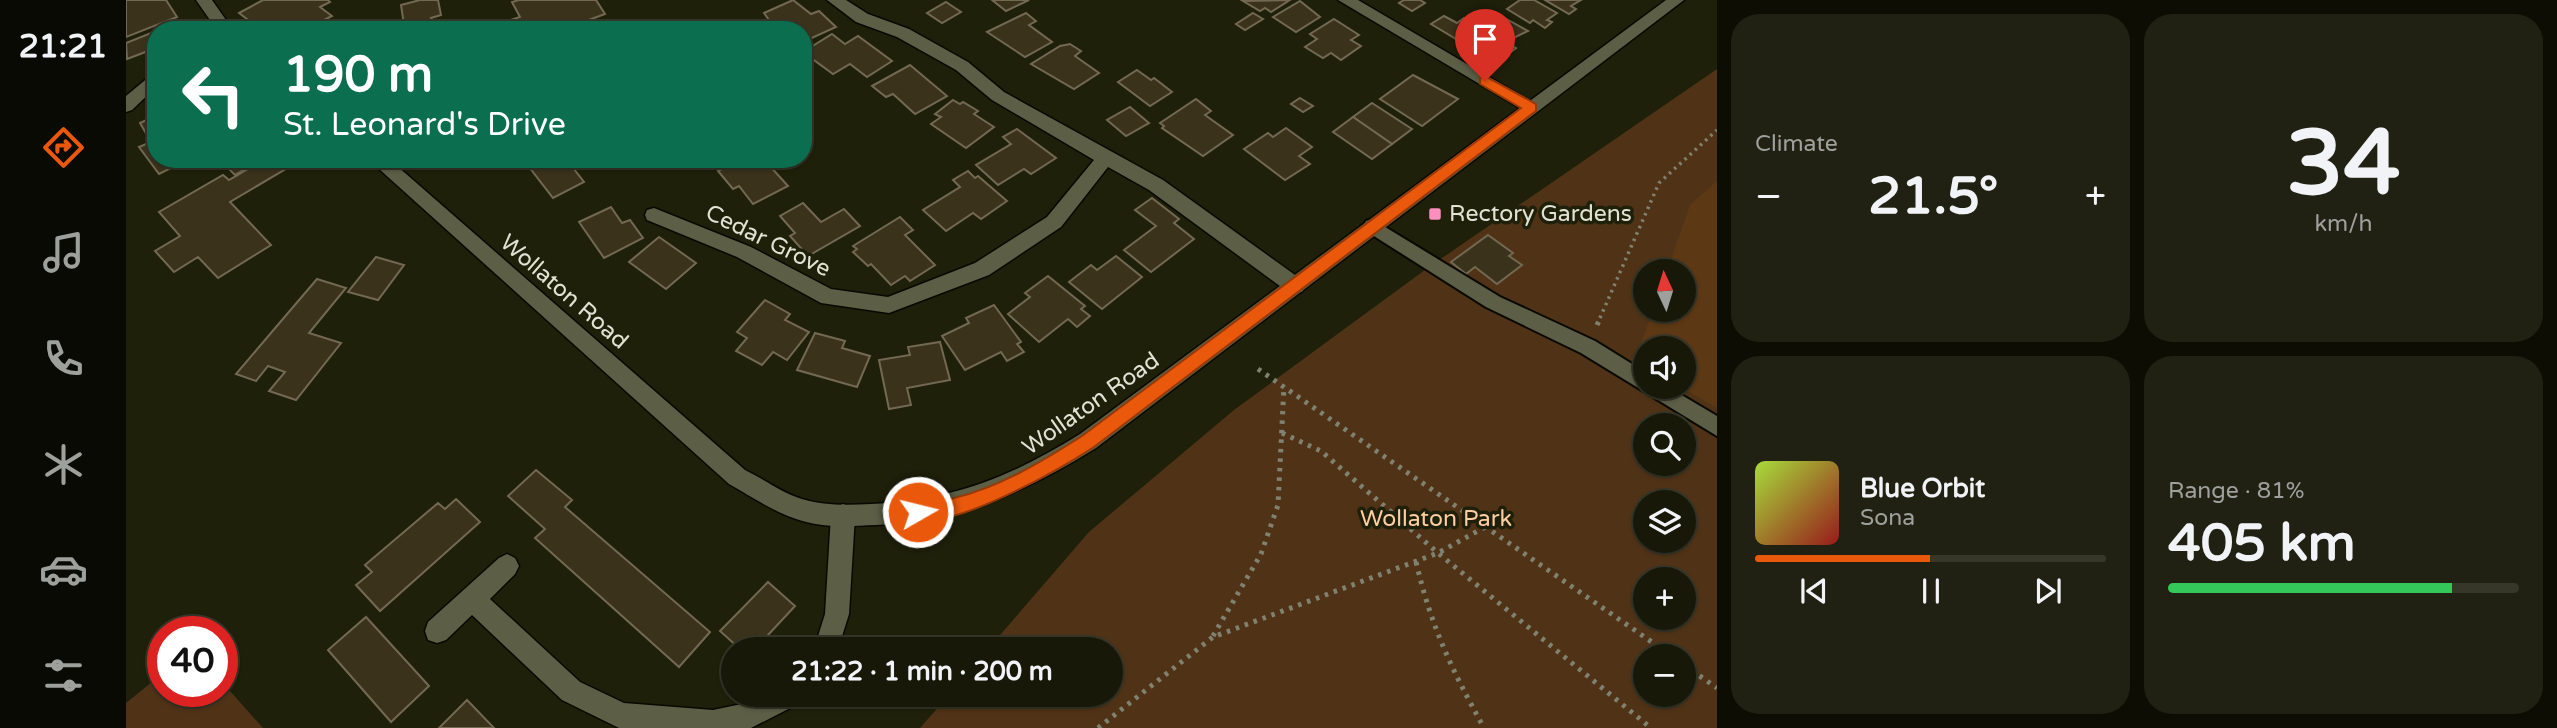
<!DOCTYPE html>
<meta charset="utf-8">
<style>
:root{--surface:#171808;--page:#202112;--text:#f1f3f6;--muted:#9ea09c;--line:#363729;--accent:#ea580c}
body{margin:0;font-family:"Varela Round",sans-serif;background:var(--page);color:var(--text);height:100vh;display:flex;flex-direction:column;font-size:26px;white-space:nowrap}
*{box-sizing:border-box;margin:0}
p{font-size:23px;color:var(--muted)}
.icon{flex:none;width:38px;height:38px;fill:none;stroke:currentColor;stroke-width:2;stroke-linecap:round;stroke-linejoin:round}
.map{position:relative;flex:1;overflow:hidden}
.side{display:flex;flex-direction:column;gap:14px;padding:14px;background:#0d0d04;width:840px}
.side>*{flex:none}
.hud{position:absolute;left:21px;top:21px;width:665px;height:147px;border-radius:28px;box-shadow:0 2px 5px #0004,0 0 0 2px var(--line);background:#0b6e4f;color:#fff;overflow:hidden}
.needle{width:46px;rotate:356deg}
.buttons{position:absolute;left:1507px;top:259px;display:grid;gap:14px}
.buttons a{display:grid;place-items:center;width:63px;height:63px;border-radius:50%;background:var(--surface);box-shadow:0 2px 5px #0004,0 0 0 2px var(--line);font-size:35px}
.speed{position:absolute;left:21px;top:616px;display:flex;gap:14px;font-size:35px;font-weight:700;text-align:center}
.speed>*{display:grid;place-content:center;width:91px;height:91px;border-radius:50%;background:var(--surface);box-shadow:0 2px 5px #0004,0 0 0 2px var(--line);line-height:1}
.speed .limit{border:10px solid #d22;background:#fff;color:#111}
.pin{position:absolute;display:grid;place-items:center;width:60px;height:60px;color:#fff;margin:-72px -30px;border-radius:50% 50% 50% 0;rotate:-45deg;box-shadow:0 0 7px #0007}
.pin .icon{rotate:45deg}
.me{position:absolute;width:77px;margin:-38px;rotate:82deg;stroke-linejoin:round;filter:drop-shadow(0 0 5px #0008)}
.turn{display:flex;align-items:center;gap:24px;height:147px;padding:0 21px;font-size:32px}
.turn .icon{width:91px;height:91px;stroke-width:2.5}
.turn b{display:block;font-size:49px;line-height:60px}
.big{font-size:52px;font-weight:700;line-height:1.1}
.side .widget{flex:1;display:flex;flex-direction:column;justify-content:center;gap:10px;min-width:0;padding:0 24px;border-radius:28px;background:var(--page)}
.side .dial{align-items:center;gap:0}
.dial b{font-size:91px;line-height:1}
.song{display:flex;align-items:center;gap:21px}
.cover{width:84px;height:84px;border-radius:10px;background:linear-gradient(135deg,hsl(80 70% 55%),hsl(0 70% 35%))}
.played{height:7px;border-radius:4px;background:linear-gradient(90deg,var(--accent) 50%,var(--line) 50%)}
.keys{display:flex;justify-content:space-around;direction:ltr}
.heat{display:flex;justify-content:space-between;align-items:center;font-size:38px;direction:ltr}
.charge{height:10px;border-radius:5px;background:linear-gradient(90deg,#34c759 81%,var(--line) 0)}
.side .tiles{flex:1;display:grid;gap:14px;grid-template-columns:repeat(2,1fr)}
.trip{position:absolute;left:595px;top:637px;width:402px;height:70px;border-radius:35px;background:var(--surface);box-shadow:0 2px 5px #0004,0 0 0 2px var(--line);font-weight:700;line-height:70px;text-align:center}
main{display:flex;flex:1;min-height:0}
.menu{display:flex;flex-direction:column;width:126px;justify-content:space-around;align-items:center;background:#090a03;color:var(--muted)}
.menu .icon{width:49px;height:49px}
.menu .selected{color:var(--accent)}
.menu b{font-size:32px;color:var(--text)}
.map>svg:first-child{display:block}
.green{fill:#503317;fill-rule:evenodd}
.forest{fill:#5c3814}
.building{fill:#3b321c;stroke:#736952;stroke-width:2}
.lines{fill:none;stroke-linecap:round;stroke-linejoin:round}
.service-casing{stroke:#090900;stroke-width:4}
.minor-casing{stroke:#090900;stroke-width:3}
.tertiary-casing{stroke:#090900;stroke-width:3}
.path-far1{stroke:#80816f;stroke-width:3.5;stroke-dasharray:2.5 4.5;stroke-linecap:butt}
.path{stroke:#80816f;stroke-width:5;stroke-dasharray:3.5 6;stroke-linecap:butt}
.service{fill:#5c5e46;fill-rule:evenodd}
.minor{fill:#5c5e46;fill-rule:evenodd}
.tertiary{fill:#5c5e46;fill-rule:evenodd}
.route{fill:#ea580c;stroke:#983908;stroke-width:2}
.poi-dot{fill:#fd8ec0;stroke:#1f200a;stroke-width:2.5}
.labels{text-anchor:middle;dominant-baseline:central;stroke-width:7;stroke-linejoin:round;paint-order:stroke}
.poi-label{font-size:23px;fill:#e2e3d5;stroke:#1f200a;text-anchor:start}
.street-label{font-size:23px;fill:#e2e3d5;stroke:#1f200a}
.park-label{font-size:23px;fill:#ffcda1;stroke:#1f200a}
</style>
<main>
<nav class="menu">
<b>21:21</b>
<svg class="icon selected" aria-label="directions" viewBox="0 0 24 24"><path d="M12 3l9 9-9 9-9-9zM9 14v-3h6M13 9l2 2-2 2"/></svg>
<svg class="icon" aria-label="music" viewBox="0 0 24 24"><path d="M9 18V5l10-2v13"/><circle cx="6" cy="18" r="3"/><circle cx="16" cy="16" r="3"/></svg>
<svg class="icon" aria-label="phone" viewBox="0 0 24 24"><path d="M5 4h4l2 5-3 2q2 4 5 5l2-3 5 2v4C11 20 4 13 5 4z"/></svg>
<svg class="icon" aria-label="climate" viewBox="0 0 24 24"><path d="M12 3v18M4 7l16 10M4 17L20 7"/></svg>
<svg class="icon" aria-label="car" viewBox="0 0 24 24"><path d="M5 17H2v-5l4-1 3-4h7l3 4 3 1v5h-3M9 17h6M6 11h13"/><circle cx="7" cy="17" r="2"/><circle cx="17" cy="17" r="2"/></svg>
<svg class="icon" aria-label="filters" viewBox="0 0 24 24"><path d="M4 7h16M4 17h16"/><circle cx="9" cy="7" r="2"/><circle cx="15" cy="17" r="2"/></svg>
</nav>
<div class="map">
<svg width="1591" height="728" viewBox="0 0 1591 728">
<rect width="100%" height="100%" fill="#1f200a"/>
<g class="green">
<path d="M 1591,69 L 1591,728 L 794,728 L 823,695 L 985,695 L 985,649 L 862,649 L 963,532 L 1108,410 L 1303,267 ZM 1519,271 L 1558,271 L 1558,310 L 1519,310 ZM 1519,348 L 1558,348 L 1558,387 L 1519,387 ZM 1519,425 L 1558,425 L 1558,464 L 1519,464 ZM 1519,502 L 1558,502 L 1558,541 L 1519,541 ZM 1519,579 L 1558,579 L 1558,618 L 1519,618 ZM 1519,656 L 1558,656 L 1558,695 L 1519,695 Z"/>
<polygon points="37,673 37,691 96,691 96,682 137,728 0,728 0,703"/>
</g>
<polygon class="forest" points="1591,181 1591,408 1554,387 1558,387 1558,348 1519,348 1519,366 1509,360 1527,310 1558,310 1558,271 1541,271 1564,205"/>
<g class="building">
<polygon points="0,0 40,0 51,17 0,37"/>
<polygon points="137,0 202,0 204,2 194,7 206,16 186,26 191,30 135,30 113,13"/>
<polygon points="294,0 312,0 315,15 305,18 307,23 291,27 290,22 278,25 275,5"/>
<polygon points="393,0 470,0 479,14 436,30 383,30 378,22 394,17 386,2"/>
<polygon points="667,0 685,14 693,11 710,27 677,42 677,30 650,30 638,13"/>
<polygon points="866,0 903,0 880,11"/>
<polygon points="1164,0 1145,12 1139,8 1134,11 1117,1"/>
<polygon points="1278,0 1294,0 1299,3 1286,11 1273,3"/>
<polygon points="1394,0 1408,0 1431,13 1421,20 1426,22 1419,28 1407,20 1404,23 1381,9"/>
<polygon points="1419,0 1455,0 1445,6 1450,9 1443,14"/>
<polygon points="1174,1 1194,17 1170,32 1147,17"/>
<polygon points="820,2 835,12 816,23 801,13"/>
<polygon points="1366,11 1402,31 1381,41 1350,23"/>
<polygon points="900,13 910,21 903,25 926,42 899,57 861,32"/>
<polygon points="1127,13 1137,19 1119,30 1110,24"/>
<polygon points="1318,16 1331,23 1338,18 1390,48 1370,63 1305,24"/>
<polygon points="1208,19 1233,35 1225,40 1235,46 1215,60 1205,53 1197,58 1179,47 1191,39 1184,34"/>
<polygon points="30,31 30,48 1,59 0,43"/>
<polygon points="706,34 719,44 732,36 766,61 741,77 724,64 707,74 677,52"/>
<polygon points="944,44 955,51 949,56 973,73 948,89 905,64 934,46"/>
<polygon points="784,65 821,96 789,114 767,94 760,97 746,86"/>
<polygon points="1011,70 1025,80 1028,78 1046,92 1024,106 992,82"/>
<polygon points="1287,75 1332,99 1296,126 1254,99"/>
<polygon points="1174,98 1187,106 1177,112 1165,104"/>
<polygon points="1070,99 1085,111 1079,115 1107,135 1077,156 1036,128 1038,126 1034,123"/>
<polygon points="827,100 834,104 837,102 852,111 848,114 868,127 840,148 805,124 815,117 809,114"/>
<polygon points="1246,103 1286,129 1266,144 1227,117"/>
<polygon points="1004,107 1023,123 1000,136 981,120"/>
<polygon points="29,116 30,159 55,159 57,162 33,174 13,147 25,142 14,123"/>
<polygon points="1227,117 1266,144 1246,159 1207,132"/>
<polygon points="1160,128 1186,147 1173,156 1184,164 1159,180 1118,149 1142,133 1147,137"/>
<polygon points="891,129 930,158 905,174 898,169 872,185 850,165 885,144 877,137"/>
<polygon points="111,159 135,159 109,175 100,166"/>
<polygon points="139,159 146,159 158,170 104,202 145,245 92,278 72,257 48,272 29,251 54,236 33,212 97,175 103,180"/>
<polygon points="407,159 440,159 458,182 427,198 400,163"/>
<polygon points="615,159 651,159 642,164 662,186 627,204 613,186 607,189 592,171"/>
<polygon points="842,171 849,178 852,176 881,201 855,219 847,213 820,231 797,210 834,187 827,180"/>
<polygon points="1026,198 1053,219 1048,223 1068,239 1025,272 998,250 1030,226 1009,210"/>
<polygon points="677,203 695,222 718,209 734,226 682,256 664,236 669,233 654,216"/>
<polygon points="485,207 496,223 504,220 517,238 478,258 453,222"/>
<polygon points="774,217 787,230 779,235 809,265 784,281 779,276 765,285 745,264 742,266 727,252 731,249 727,246"/>
<polygon points="1362,235 1387,253 1383,256 1396,265 1371,284 1349,267 1340,274 1325,262"/>
<polygon points="533,237 570,263 540,289 503,262"/>
<polygon points="990,256 1016,277 976,309 943,282 965,265 971,270"/>
<polygon points="250,257 278,265 252,300 222,292"/>
<polygon points="922,276 959,306 955,309 964,316 951,327 942,319 913,342 882,314 904,297 899,293"/>
<polygon points="191,279 220,288 183,333 215,343 170,400 143,391 159,372 142,366 130,381 110,374"/>
<polygon points="639,300 664,314 659,320 683,332 661,360 647,352 636,365 610,351 621,338 611,332"/>
<polygon points="868,305 895,342 891,344 898,352 881,361 875,352 839,370 816,336 843,323 840,318"/>
<polygon points="689,333 719,341 716,348 744,356 731,387 671,370"/>
<polygon points="814,342 824,380 781,388 785,405 763,409 753,360 784,355 782,347"/>
<polygon points="410,470 446,500 439,507 584,632 553,667 409,538 419,529 382,496"/>
<polygon points="330,499 354,522 254,611 230,585 246,572 239,565 312,503 319,509"/>
<polygon points="642,582 669,606 629,649 614,649 594,631"/>
<polygon points="240,617 303,686 265,722 202,650"/>
<polygon points="341,700 368,728 313,728"/>
</g>
<g class="lines">
<defs>
<polygon id="service" points="1246,219 1374,297 1469,341 1519,372 1519,387 1542,387 1591,416 1591,436 1455,353 1360,307 1240,231 1237,226 1240,221"/>
<g id="minor">
<polygon points="701,0 720,0 742,14 783,29 842,62 878,92 1037,180 1176,280 1179,286 1176,292 1162,292 1023,190 982,167 935,227 863,275 763,313 695,303 611,257 521,220 519,215 521,210 528,208 625,247 705,289 762,297 849,263 921,217 968,160 866,100 830,70 771,37 730,22"/>
<polygon points="1212,0 1232,0 1414,107 1405,113 1399,111"/>
<polygon points="717,504 725,507 729,515 723,614 712,649 688,649 699,614 705,515 709,507"/>
<polygon points="381,554 389,558 393,566 389,574 364,599 454,682 498,703 587,710 625,702 638,695 676,695 672,704 625,728 493,728 436,700 346,615 320,640 311,643 302,640 299,631 302,622 373,558"/>
</g>
<g id="tertiary">
<polygon points="70,0 86,0 107,30 91,30"/>
<path d="M 1540,0 L 1558,0 L 970,448 C 901,491 832,522 750,525 C 727,526 703,528 680,522 C 652,515 628,498 603,484 L 242,159 L 263,159 L 619,470 C 638,479 656,493 676,499 C 698,506 722,505 745,504 C 827,500 885,477 954,434 Z"/>
<polygon points="30,71 30,87 6,110 0,112 0,96"/>
</g>
</defs>
<use href="#service" class="service-casing"/>
<use href="#minor" class="minor-casing"/>
<use href="#tertiary" class="tertiary-casing"/>
<polyline class="path-far1" points="1474,318 1533,183 1591,130"/>
<g class="path">
<polyline points="1471,325 1475,317"/>
<polyline points="1132,369 1546,656"/>
<polyline points="1156,433 1195,451 1312,553 1525,728"/>
<path d="M 1290,562 C 1306,629 1325,668 1358,728"/>
<polyline points="1087,636 1135,554 1152,505 1158,386"/>
<polyline points="1558,665 1591,688"/>
<polyline points="972,728 1087,637 1312,553 1359,527"/>
</g>
<use href="#service" class="service"/>
<use href="#minor" class="minor"/>
<use href="#tertiary" class="tertiary"/>
</g>
<path class="route" d="M 1359,76 L 1410,104 L 1410,111 L 968,447 C 934,469 824,533 785,518 L 783,512 L 785,506 C 799,501 814,502 828,498 C 874,487 917,461 956,436 L 1395,108 L 1354,84 L 1354,78 Z"/>
<rect class="poi-dot" x="1302" y="207" width="14" height="14" rx="3.5"/>
<g class="labels">
<g class="poi-label">
<text x="1323" y="214">Rectory Gardens</text>
</g>
<g class="street-label">
<text transform="translate(642 241) rotate(26)">Cedar Grove</text>
<text transform="translate(438 292) rotate(41)">Wollaton Road</text>
<text transform="translate(965 404) rotate(-35)">Wollaton Road</text>
</g>
<g class="park-label">
<text x="1310" y="519">Wollaton Park</text>
</g>
</g>
</svg>
<div class="buttons">
<a><svg class="needle" viewBox="-14 -14 28 28"><path d="M0-13l5 13h-10z" fill="#e53935"/><path d="M0 13l5-13h-10z" fill="#9ea09c"/></svg></a>
<a><svg class="icon" aria-label="sound" viewBox="0 0 24 24"><path d="M4 9h4l5-4v14l-5-4H4zM17 9q2 3 0 6"/></svg></a>
<a><svg class="icon" aria-label="search" viewBox="0 0 24 24"><circle cx="10" cy="10" r="6"/><path d="M15 15l6 6"/></svg></a>
<a><svg class="icon" aria-label="layers" viewBox="0 0 24 24"><path d="M12 4l9 5-9 5-9-5zM3 14l9 5 9-5"/></svg></a>
<a>+</a>
<a>−</a>
</div>
<div class="speed"><div class="limit">40</div></div>
<div class="pin" style="left:1359px;top:81px;background:#d93025"><svg class="icon" aria-label="arrive" viewBox="0 0 24 24"><path d="M6 21V4h12l-3 4 3 4H6"/></svg></div>
<svg class="me" style="left:792px;top:512px" viewBox="-20 -20 40 40"><circle r="17" fill="#ea580c" stroke="#fff" stroke-width="3"/><path d="M0-11L8 9 0 5-8 9z" fill="#fff"/></svg>
<div class="trip">21:22 · 1 min · 200 m</div>
<div class="hud">
<div class="turn"><svg class="icon" aria-label="left" viewBox="0 0 24 24"><path d="M17 20v-9H6M10 6l-5 5 5 5"/></svg><div><b>190 m</b>St. Leonard's Drive</div></div>
</div>
</div>
<section class="side">
<div class="tiles">
<div class="widget"><p>Climate</p>
<div class="heat"><a>−</a><b class="big">21.5°</b><a>+</a></div>
</div>
<div class="widget dial"><b>34</b><p>km/h</p></div>
<div class="widget">
<div class="song"><i class="cover"></i><div><b>Blue Orbit</b><p>Sona</p></div></div>
<div class="played"></div>
<div class="keys"><svg class="icon" aria-label="previous" viewBox="0 0 24 24"><path d="M18 5L8 12l10 7zM5 5v14"/></svg><svg class="icon" aria-label="pause" viewBox="0 0 24 24"><path d="M8 5v14M16 5v14"/></svg><svg class="icon" aria-label="next" viewBox="0 0 24 24"><path d="M6 5l10 7-10 7zM19 5v14"/></svg></div>
</div>
<div class="widget"><p>Range · 81%</p><b class="big">405 km</b><div class="charge"></div></div>
</div>
</section>
</main>
